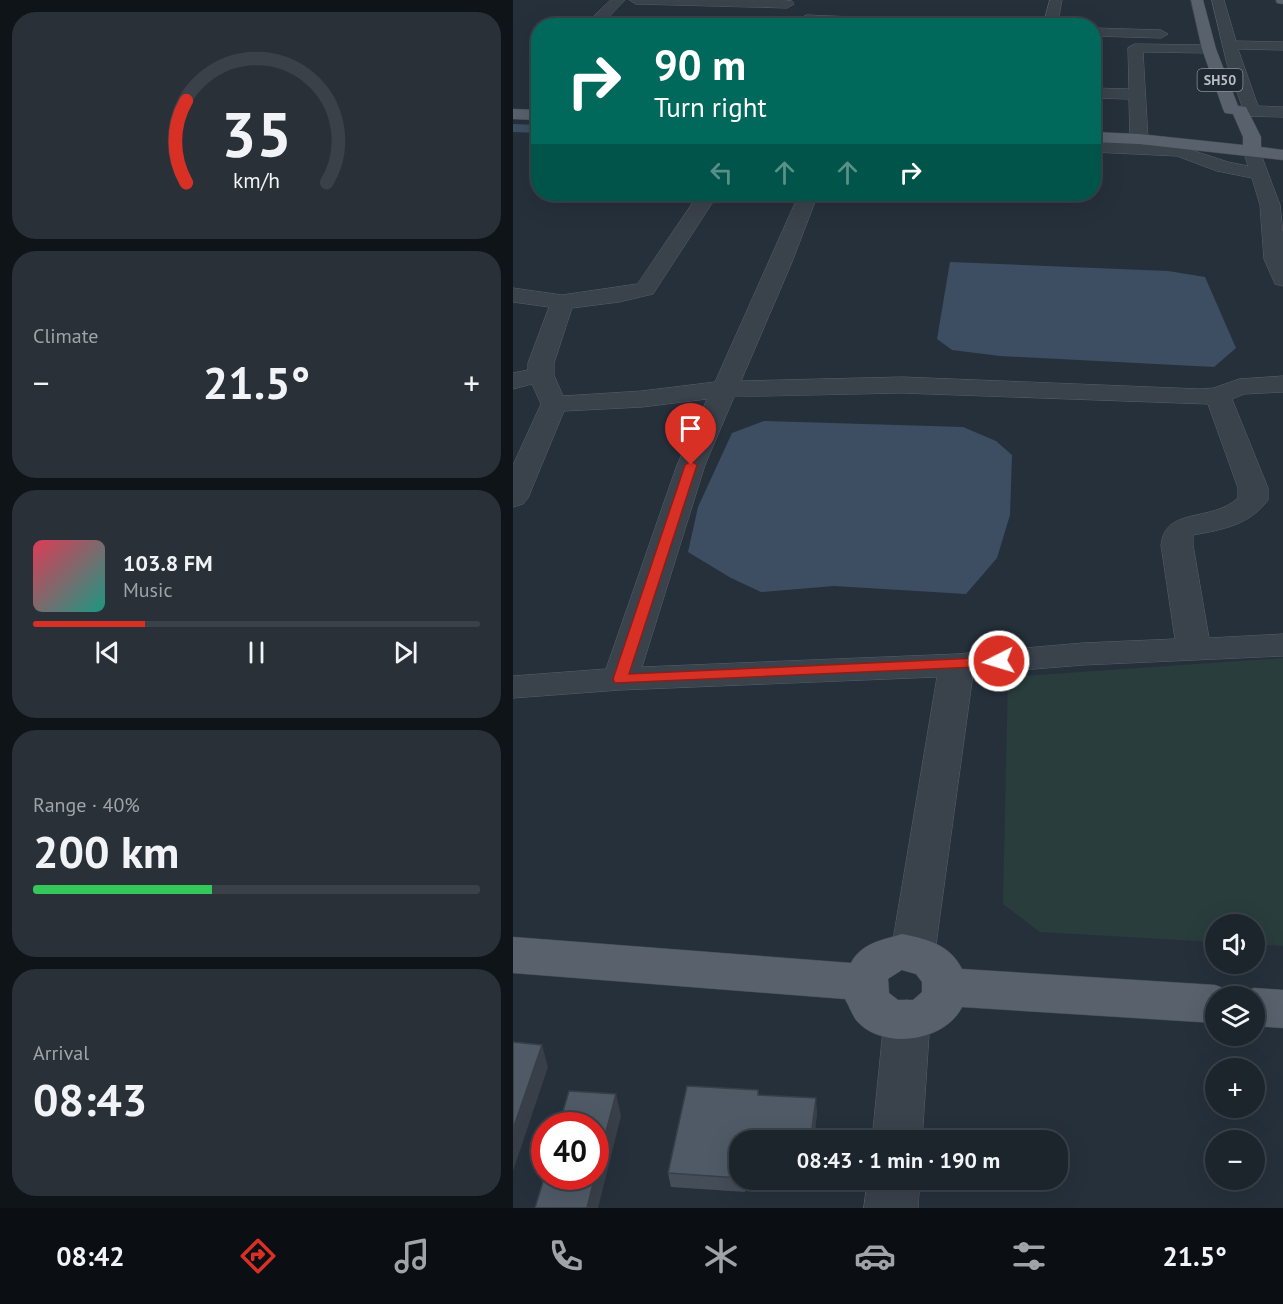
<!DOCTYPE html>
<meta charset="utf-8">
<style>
:root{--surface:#1c242c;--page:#293038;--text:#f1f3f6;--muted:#a0a4a9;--line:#3a4148;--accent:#d93025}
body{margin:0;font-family:"PT Sans",sans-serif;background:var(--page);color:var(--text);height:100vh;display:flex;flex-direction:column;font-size:22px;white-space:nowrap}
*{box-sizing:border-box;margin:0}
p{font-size:20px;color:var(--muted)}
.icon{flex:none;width:33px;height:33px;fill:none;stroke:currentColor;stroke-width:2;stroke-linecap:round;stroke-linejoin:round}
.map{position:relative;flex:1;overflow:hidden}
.panel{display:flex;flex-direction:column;gap:12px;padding:12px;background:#0f1418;width:513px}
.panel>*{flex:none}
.banner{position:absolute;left:18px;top:18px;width:570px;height:183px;border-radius:24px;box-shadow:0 6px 24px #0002,0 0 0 2px var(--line);background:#00695c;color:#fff;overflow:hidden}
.buttons{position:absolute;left:692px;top:914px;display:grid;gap:12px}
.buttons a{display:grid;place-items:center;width:60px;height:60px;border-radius:50%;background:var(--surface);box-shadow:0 6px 24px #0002,0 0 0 2px var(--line);font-size:30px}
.speed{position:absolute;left:18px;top:1112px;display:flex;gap:12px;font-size:30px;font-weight:700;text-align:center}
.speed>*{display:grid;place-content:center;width:78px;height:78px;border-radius:50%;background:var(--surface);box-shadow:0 6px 24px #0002,0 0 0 2px var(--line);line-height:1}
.speed .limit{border:9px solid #d22;background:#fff;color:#111}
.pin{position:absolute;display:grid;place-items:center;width:51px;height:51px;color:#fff;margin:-62px -26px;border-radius:50% 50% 50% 0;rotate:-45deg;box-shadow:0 0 6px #0007}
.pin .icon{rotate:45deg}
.me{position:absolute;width:66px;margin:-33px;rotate:265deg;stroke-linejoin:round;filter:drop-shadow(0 0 4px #0008)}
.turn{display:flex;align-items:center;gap:21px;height:126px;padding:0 24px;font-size:27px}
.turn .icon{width:78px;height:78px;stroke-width:2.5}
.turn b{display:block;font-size:42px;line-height:51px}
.lanes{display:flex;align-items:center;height:57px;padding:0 24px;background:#0003;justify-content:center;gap:30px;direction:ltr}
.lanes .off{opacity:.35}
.big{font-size:45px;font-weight:700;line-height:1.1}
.panel .widget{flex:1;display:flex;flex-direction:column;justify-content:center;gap:9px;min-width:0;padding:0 21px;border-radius:24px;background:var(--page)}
.panel .dial{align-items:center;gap:0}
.dial svg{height:156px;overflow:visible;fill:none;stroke:var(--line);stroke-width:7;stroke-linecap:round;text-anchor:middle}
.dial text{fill:var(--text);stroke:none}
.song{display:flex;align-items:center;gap:18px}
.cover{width:72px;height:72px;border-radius:9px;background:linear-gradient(135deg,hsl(350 70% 55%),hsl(170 70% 35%))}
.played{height:6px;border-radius:3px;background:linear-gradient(90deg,var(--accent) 25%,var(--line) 25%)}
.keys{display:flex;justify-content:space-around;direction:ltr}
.heat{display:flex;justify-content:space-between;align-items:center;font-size:33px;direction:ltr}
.charge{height:9px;border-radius:4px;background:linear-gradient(90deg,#34c759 40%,var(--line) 0)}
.trip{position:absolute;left:216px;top:1130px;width:339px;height:60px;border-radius:24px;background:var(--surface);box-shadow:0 6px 24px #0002,0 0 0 2px var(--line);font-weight:700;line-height:60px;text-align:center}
.tab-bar{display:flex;height:96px;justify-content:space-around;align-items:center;background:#0b0e12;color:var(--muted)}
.tab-bar .icon{width:42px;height:42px}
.tab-bar .active{color:var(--accent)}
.tab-bar b{font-size:27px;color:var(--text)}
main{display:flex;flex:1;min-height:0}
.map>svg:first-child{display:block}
.green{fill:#293d3d}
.water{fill:#3d4e62}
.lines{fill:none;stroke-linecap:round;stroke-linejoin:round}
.canal{fill:#3d4e62;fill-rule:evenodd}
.minor-casing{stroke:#58606a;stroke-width:1}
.major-casing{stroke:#434b55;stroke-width:1}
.minor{fill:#3a424c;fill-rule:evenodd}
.major{fill:#58616c;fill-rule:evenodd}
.wall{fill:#454d59}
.shaded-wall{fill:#383f48}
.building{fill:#505a67;stroke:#383f48;stroke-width:1.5}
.route{fill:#d93025;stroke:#8d1f18;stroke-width:1.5}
.labels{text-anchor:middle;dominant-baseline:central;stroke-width:6;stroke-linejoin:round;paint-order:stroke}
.shield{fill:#1f2731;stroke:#89909a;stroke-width:1.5}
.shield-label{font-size:14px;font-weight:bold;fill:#b6bdc7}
</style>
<main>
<section class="panel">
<div class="widget dial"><svg viewBox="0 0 100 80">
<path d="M14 69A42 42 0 1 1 86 69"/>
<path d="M14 69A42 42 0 0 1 14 27" stroke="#d93025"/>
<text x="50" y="56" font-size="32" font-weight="700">35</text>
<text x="50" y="72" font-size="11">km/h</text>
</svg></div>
<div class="widget"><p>Climate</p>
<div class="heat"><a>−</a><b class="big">21.5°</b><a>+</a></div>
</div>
<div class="widget">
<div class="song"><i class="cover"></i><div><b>103.8 FM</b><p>Music</p></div></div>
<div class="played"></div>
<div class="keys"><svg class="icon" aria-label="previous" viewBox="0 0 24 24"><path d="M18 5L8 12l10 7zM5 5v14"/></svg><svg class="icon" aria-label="pause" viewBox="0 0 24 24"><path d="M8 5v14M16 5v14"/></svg><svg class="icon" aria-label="next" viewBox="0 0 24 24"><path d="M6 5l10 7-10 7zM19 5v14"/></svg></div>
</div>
<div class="widget"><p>Range · 40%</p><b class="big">200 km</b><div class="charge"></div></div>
<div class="widget"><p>Arrival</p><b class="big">08:43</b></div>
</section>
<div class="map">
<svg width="770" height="1208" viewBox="0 0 770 1208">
<rect width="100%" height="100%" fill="#26303b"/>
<polygon class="green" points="770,658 770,946 741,944 741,924 702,924 702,942 527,932 490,904 495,677"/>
<g class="water">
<polygon points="437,262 655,271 692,277 723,348 701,367 487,356 439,350 424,339"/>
<polygon points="251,421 450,427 483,441 499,455 497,515 484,558 453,594 321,586 248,592 218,578 175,552 185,507 219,433"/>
</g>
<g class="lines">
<polygon class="canal" points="0,124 26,125 26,133 0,132"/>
<defs>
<g id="minor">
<polygon points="98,0 112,0 89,24 79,24 77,21 79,18"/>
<polygon points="117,0 271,0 279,1 281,4 274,8 123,4"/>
<polygon points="537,0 549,0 544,26 530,26"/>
<polygon points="699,0 711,0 723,41 770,42 770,50 725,49 745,106 770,107 770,117 727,116 719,111 721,107 729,106 714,64"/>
<polygon points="294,15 458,22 465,26 350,26 289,22 287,19"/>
<polygon points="580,28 648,30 655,34 648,38 580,36"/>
<polygon points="622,44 696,45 703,49 696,53 630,52 635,139 628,144 666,146 715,162 735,166 731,153 734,149 746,149 767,205 770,234 770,286 762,284 751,259 747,205 739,178 704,171 664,156 580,152 580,142 624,144 617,139 616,99 580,98 580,88 616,89 615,48"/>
<path d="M 186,194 L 205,194 L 140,294 L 106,302 L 59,308 L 41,363 L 41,375 L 50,396 L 129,391 L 202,382 L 286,194 L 305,194 L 279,262 L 228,381 L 389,377 L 687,389 L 701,388 L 726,379 L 770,376 L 770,392 L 731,394 L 719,399 L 755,488 L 755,500 C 737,525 708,530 680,535 L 680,545 L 696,638 L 770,634 L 770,656 L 570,665 L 460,674 L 422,952 L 416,964 L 400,970 L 384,964 L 378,952 L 424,677 L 107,690 L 0,698 L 0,676 L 93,669 L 164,465 L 194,399 L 129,407 L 51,411 L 15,498 L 10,504 L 0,507 L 0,465 L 28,404 L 19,384 L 0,389 L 0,373 L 15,370 L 15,363 L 36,307 L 0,302 L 0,288 L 49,295 L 124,284 ZM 389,393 L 695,404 L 725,488 L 725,498 C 698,523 652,506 648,545 L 662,639 L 570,643 L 444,654 L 129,667 L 192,465 L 221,397 Z"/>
<polygon points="394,1000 411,1006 417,1020 409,1140 359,1140 371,1020 377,1006"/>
<polygon points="355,1179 407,1179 405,1208 351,1208"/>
</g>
<g id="major">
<polygon points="678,0 690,0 703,49 725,106 733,107 748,137 748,147 770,150 770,160 626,144 580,142 580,132 626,134 730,145 730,137 720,114 712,113 710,109 689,49"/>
<polygon points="763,0 770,0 770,4 764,3"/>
<polygon points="0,109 26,110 26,120 0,119"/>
<path d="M 389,934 C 415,939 437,945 449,969 L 702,985 L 718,991 L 721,996 L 702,996 L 702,1023 L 449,1007 C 432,1042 369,1051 343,1020 C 339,1014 336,1006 332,999 L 0,973 L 0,937 L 338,963 C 348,943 370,940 389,934 ZM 389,970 L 403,974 L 409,982 L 409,992 L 400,1000 L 385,1000 L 376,993 L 375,979 Z"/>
<polygon points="741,988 770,990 770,1028 741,1026 741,996 723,996"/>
</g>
</defs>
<use href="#minor" class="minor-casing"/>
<use href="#major" class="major-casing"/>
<use href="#minor" class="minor"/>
<use href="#major" class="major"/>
</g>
<polygon class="wall" points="245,1090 246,1095 304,1112 301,1140 226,1140 226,1179 234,1179 232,1192 158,1187 155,1173"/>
<g class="shaded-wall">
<polygon points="29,1045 35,1067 0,1171 0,1129"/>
<polygon points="103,1094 108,1116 85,1208 74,1208"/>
<polygon points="303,1098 304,1112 301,1140 299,1140"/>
<polygon points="230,1179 234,1179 232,1192"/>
</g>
<g class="building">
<polygon points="0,1042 29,1045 0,1129"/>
<polygon points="174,1086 245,1090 245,1095 303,1098 298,1136 238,1133 237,1140 226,1140 226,1178 155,1173"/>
<polygon points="56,1091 103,1094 82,1173 82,1125 46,1125"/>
<polygon points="32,1175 32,1176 82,1176 74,1208 22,1208"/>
</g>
<polygon class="route" points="178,461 184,465 116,674 486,657 493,661 486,666 102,683 100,679 172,465"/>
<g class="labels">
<rect class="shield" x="684.5" y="69" width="45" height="22" rx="4.5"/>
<g class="shield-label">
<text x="707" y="80">SH50</text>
</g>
</g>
</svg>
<div class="buttons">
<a><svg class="icon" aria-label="sound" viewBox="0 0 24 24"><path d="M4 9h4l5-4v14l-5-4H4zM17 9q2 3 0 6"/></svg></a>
<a><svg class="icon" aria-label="layers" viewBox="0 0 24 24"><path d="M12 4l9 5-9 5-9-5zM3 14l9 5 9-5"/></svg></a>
<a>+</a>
<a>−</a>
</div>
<div class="speed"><div class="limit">40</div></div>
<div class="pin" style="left:178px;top:465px;background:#d93025"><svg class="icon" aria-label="arrive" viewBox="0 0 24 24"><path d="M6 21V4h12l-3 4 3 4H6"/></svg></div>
<svg class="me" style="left:486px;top:661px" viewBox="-20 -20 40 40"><circle r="17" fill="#d93025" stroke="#fff" stroke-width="3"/><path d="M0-11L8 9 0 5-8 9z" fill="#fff"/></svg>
<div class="trip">08:43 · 1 min · 190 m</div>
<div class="banner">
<div class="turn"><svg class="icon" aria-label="right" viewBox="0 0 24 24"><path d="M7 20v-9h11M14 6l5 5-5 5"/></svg><div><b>90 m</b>Turn right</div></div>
<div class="lanes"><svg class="icon off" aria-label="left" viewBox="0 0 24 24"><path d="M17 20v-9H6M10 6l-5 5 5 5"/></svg><svg class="icon off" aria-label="ahead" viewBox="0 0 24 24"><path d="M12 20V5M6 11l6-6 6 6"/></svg><svg class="icon off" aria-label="ahead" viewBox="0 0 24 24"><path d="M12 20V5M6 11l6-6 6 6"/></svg><svg class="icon" aria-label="right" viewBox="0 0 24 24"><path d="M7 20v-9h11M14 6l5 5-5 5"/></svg></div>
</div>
</div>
</main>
<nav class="tab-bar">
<b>08:42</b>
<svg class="icon active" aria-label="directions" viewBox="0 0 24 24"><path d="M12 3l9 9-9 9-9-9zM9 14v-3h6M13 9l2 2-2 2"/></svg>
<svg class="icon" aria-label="music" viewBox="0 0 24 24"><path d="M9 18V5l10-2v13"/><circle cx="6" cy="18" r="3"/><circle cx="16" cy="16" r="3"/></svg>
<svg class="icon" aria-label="phone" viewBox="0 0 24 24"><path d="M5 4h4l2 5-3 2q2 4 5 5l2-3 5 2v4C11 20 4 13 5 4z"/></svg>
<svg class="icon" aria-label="climate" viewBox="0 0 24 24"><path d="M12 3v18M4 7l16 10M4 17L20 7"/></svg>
<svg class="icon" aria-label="car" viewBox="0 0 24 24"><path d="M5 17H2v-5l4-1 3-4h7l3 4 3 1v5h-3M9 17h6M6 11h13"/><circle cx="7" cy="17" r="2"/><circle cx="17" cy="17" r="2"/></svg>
<svg class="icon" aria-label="filters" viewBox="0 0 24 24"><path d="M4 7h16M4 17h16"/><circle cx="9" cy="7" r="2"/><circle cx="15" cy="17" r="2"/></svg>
<b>21.5°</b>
</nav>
